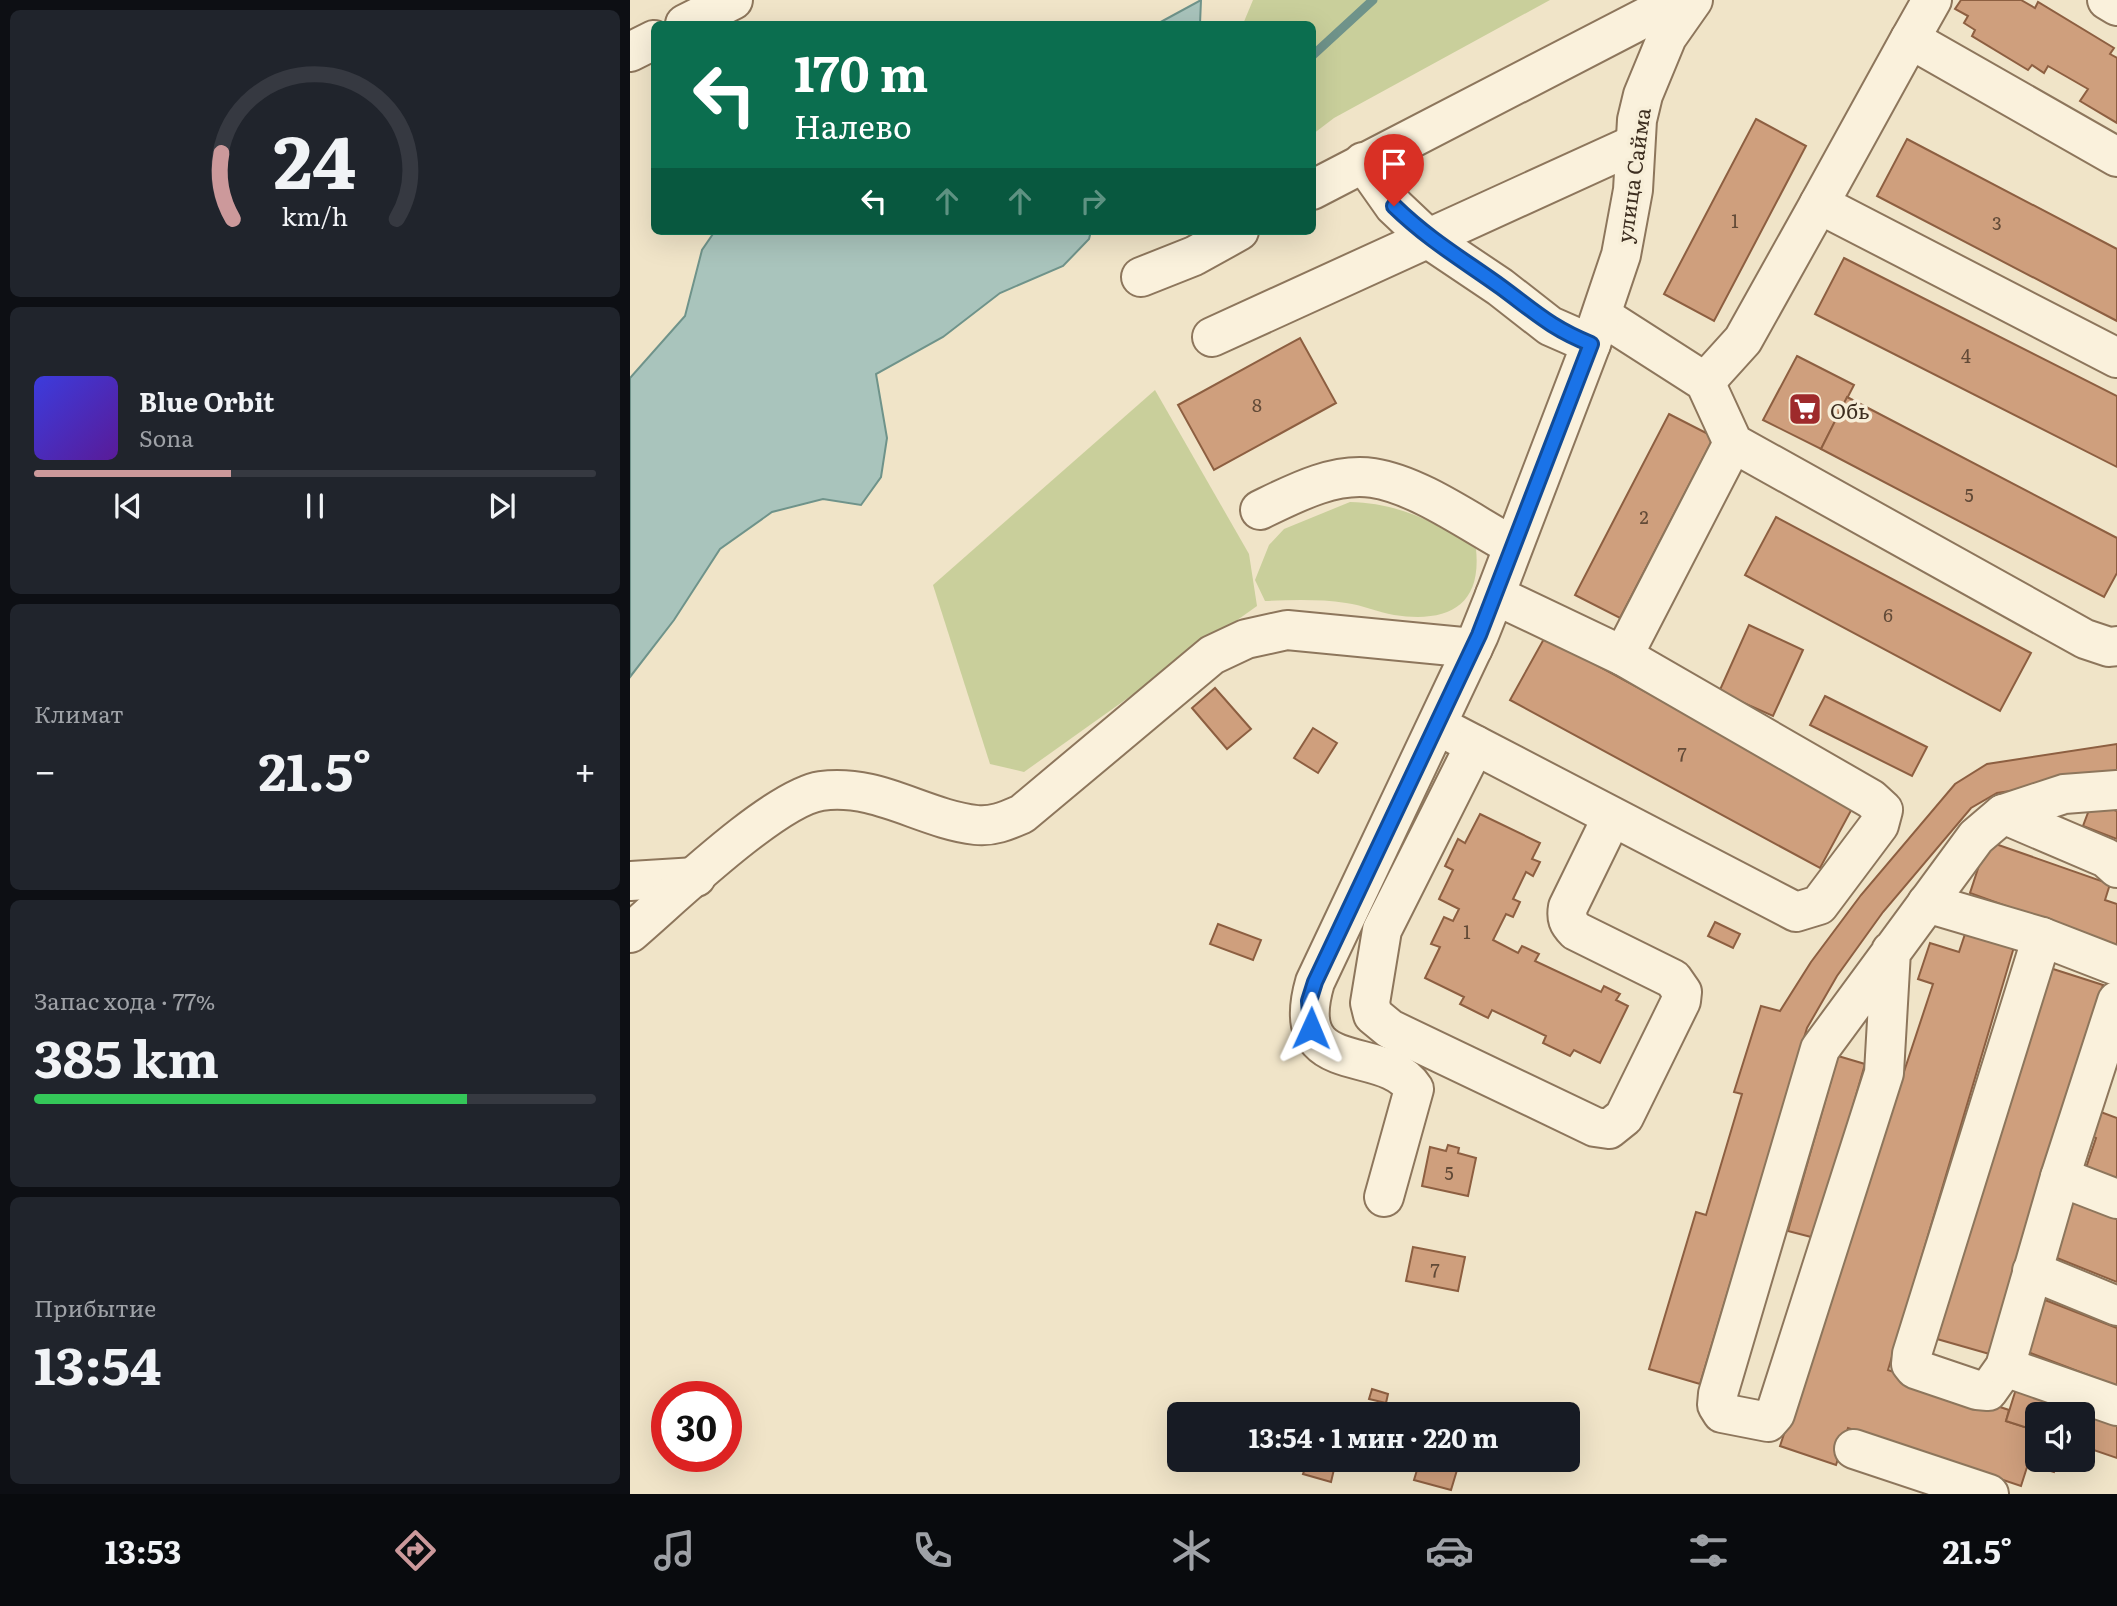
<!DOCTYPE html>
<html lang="ru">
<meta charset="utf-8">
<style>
:root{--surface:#171b24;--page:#20242c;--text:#f1f3f6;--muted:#9ea1a6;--line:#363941;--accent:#cc999b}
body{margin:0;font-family:Literata,serif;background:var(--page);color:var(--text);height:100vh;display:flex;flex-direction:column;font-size:26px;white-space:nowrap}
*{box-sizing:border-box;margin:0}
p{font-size:23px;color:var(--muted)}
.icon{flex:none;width:38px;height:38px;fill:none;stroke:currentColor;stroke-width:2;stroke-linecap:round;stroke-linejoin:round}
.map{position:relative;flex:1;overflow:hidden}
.details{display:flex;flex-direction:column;gap:10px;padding:10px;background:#0d0f14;width:630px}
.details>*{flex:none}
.banner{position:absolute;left:21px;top:21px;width:665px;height:214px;border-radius:10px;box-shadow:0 7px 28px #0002;background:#0b6e4f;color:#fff;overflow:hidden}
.buttons{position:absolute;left:1395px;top:1402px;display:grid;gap:14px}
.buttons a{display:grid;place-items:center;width:70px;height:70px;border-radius:10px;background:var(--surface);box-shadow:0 7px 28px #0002;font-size:35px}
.speed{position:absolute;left:21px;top:1381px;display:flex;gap:14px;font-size:35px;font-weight:700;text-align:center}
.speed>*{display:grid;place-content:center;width:91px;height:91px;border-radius:50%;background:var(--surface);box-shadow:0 7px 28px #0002;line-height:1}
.speed .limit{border:10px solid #d22;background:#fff;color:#111}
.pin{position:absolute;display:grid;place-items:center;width:60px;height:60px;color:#fff;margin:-72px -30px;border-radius:50% 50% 50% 0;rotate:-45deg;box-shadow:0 0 7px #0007}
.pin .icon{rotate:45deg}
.me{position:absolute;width:77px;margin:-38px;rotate:1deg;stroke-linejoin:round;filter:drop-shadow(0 0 5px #0008)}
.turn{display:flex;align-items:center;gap:24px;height:147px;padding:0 28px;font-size:32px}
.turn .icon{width:91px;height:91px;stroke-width:2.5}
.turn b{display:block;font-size:49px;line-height:60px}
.lanes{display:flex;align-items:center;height:66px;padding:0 28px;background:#0003;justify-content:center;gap:35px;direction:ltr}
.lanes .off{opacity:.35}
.big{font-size:52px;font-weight:700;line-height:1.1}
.details .card{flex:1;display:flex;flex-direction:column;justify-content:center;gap:10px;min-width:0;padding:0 24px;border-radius:10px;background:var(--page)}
.details .dial{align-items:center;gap:0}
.dial svg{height:182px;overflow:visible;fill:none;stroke:var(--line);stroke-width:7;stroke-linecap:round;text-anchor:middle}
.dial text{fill:var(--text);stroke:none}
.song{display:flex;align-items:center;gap:21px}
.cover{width:84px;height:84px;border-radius:10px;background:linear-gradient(135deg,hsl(240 70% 55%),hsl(270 70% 35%))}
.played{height:7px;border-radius:4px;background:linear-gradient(90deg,var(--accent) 35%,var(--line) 35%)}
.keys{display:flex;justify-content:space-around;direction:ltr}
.heat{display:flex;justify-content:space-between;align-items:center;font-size:38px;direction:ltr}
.charge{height:10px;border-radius:5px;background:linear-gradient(90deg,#34c759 77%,var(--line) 0)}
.trip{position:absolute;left:537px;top:1402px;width:413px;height:70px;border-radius:10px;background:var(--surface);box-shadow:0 7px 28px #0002;font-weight:700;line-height:70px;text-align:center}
.dock{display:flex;height:112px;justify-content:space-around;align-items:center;background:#090b0e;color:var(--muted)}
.dock .icon{width:49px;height:49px}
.dock .selected{color:var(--accent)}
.dock b{font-size:32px;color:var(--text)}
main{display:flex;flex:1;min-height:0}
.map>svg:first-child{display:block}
.green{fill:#c9cf9b}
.water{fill:#a9c4bc;stroke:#6f938a;stroke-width:2}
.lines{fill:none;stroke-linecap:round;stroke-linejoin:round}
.stream{stroke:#6f938a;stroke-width:9}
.building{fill:#cf9f7d;stroke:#8d5f41;stroke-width:2}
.minor-casing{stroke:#8d765c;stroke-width:42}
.minor{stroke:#faf1dc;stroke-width:38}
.route-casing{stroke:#114b97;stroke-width:18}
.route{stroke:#1a73e8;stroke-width:12}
.labels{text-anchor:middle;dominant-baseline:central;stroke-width:7;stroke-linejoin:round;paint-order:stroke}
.number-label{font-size:18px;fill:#624a37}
.street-label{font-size:21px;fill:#3d2e20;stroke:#f7eed8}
.poi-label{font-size:21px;fill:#3d2e20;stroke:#f7eed8;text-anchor:start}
</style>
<main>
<section class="details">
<div class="card dial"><svg viewBox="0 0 100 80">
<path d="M14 69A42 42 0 1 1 86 69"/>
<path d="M14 69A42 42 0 0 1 9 40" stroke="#cc999b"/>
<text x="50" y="56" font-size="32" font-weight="700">24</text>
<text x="50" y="72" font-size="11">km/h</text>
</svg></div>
<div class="card">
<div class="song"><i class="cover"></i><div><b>Blue Orbit</b><p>Sona</p></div></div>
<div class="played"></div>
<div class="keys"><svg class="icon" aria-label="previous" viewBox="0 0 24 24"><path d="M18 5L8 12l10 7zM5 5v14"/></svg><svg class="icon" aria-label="pause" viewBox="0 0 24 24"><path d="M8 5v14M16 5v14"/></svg><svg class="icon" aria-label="next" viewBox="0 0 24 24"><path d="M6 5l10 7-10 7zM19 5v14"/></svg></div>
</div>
<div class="card"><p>Климат</p>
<div class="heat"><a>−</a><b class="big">21.5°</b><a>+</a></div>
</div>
<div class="card"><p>Запас хода · 77%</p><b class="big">385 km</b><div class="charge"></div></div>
<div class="card"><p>Прибытие</p><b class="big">13:54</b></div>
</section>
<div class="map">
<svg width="1487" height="1494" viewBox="0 0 1487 1494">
<rect width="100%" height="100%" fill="#f0e4c8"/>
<g class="green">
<polygon points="623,0 920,0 704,118 683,134 682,24 613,24"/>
<polygon points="525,390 619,554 627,606 394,772 360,764 303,585"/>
<path d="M 720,502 C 768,503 807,522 846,549 C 852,607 817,623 764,615 C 748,612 732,605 716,603 C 690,599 661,600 635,601 L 625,580 L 639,545 L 654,529 Z"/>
</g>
<g class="water">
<polygon points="571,0 570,24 527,24"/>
<polygon points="85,231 461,231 459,239 433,266 370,293 313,337 246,374 257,438 251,477 231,505 193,499 142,512 90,549 44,620 0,677 0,378 55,316 72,250"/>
</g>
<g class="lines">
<polyline class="stream" points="682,56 743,0"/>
</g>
<g class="building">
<polygon points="1331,0 1391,0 1405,8 1408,2 1484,48 1480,54 1487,58 1487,123 1450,101 1458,89 1418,66 1414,73 1402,65 1398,70 1342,36 1345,30 1334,23 1338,16 1325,9"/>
<polygon points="1126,119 1176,146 1084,321 1034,294"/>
<polygon points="1277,139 1487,249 1487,321 1247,196"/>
<polygon points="1214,258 1487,396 1487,467 1185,314"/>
<polygon points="670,338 706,403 584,470 548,405"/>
<polygon points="1167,356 1224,385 1191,449 1133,420"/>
<polygon points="1217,397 1487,538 1487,573 1474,597 1191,449"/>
<polygon points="1039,414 1084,437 990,618 945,595"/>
<polygon points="1146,517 1401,653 1370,711 1115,575"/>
<polygon points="1119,625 1173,650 1143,716 1089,692"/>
<polygon points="915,637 1224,805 1190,868 880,700"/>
<polygon points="585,688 621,729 597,749 562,708"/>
<polygon points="1195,696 1297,747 1282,776 1180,725"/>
<polygon points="683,728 707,743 688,773 664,758"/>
<polygon points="1487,744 1487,775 1367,793 1341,808 1253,912 1207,976 1177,1028 1070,1384 1019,1369 1066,1212 1076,1215 1112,1094 1104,1092 1131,1006 1150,1011 1181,962 1231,895 1325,784 1357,764"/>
<polygon points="1462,802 1487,811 1487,839 1453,826"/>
<polygon points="850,814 910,843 902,859 910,862 903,876 896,872 883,899 890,902 883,917 876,914 863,940 888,953 892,946 909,954 905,961 971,992 974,986 990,994 986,1000 998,1006 970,1063 944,1050 940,1056 913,1043 916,1036 862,1010 858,1018 830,1004 834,997 795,978 810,947 801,944 814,917 823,921 829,909 809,899 823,870 815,866 828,839 835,843"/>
<polygon points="1357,841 1480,884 1475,900 1487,904 1487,946 1340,893"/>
<polygon points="1085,922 1110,934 1103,948 1078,936"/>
<polygon points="588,924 631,940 623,960 580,944"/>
<polygon points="1336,931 1384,947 1258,1370 1379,1410 1376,1421 1407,1431 1407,1460 1429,1460 1424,1472 1398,1464 1391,1486 1218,1428 1206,1465 1150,1446 1303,984 1288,979 1300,943 1329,952"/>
<polygon points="1420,968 1473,985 1363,1355 1307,1339"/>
<polygon points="1208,1056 1235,1064 1185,1238 1158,1231"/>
<polygon points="1460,1108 1487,1118 1487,1180 1456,1168 1466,1138 1452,1132"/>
<polygon points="818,1145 829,1148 828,1153 846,1158 838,1196 792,1186 800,1147 816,1151"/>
<polygon points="1432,1196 1487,1219 1487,1282 1422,1256"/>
<polygon points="783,1247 835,1257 828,1291 776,1281"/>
<polygon points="1415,1300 1487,1328 1487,1386 1395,1351"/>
<polygon points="742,1389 758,1394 756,1403 739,1399"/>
<polygon points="1386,1389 1487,1424 1487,1458 1452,1446 1452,1414 1407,1414 1407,1431 1376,1421"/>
<polygon points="678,1460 705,1465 701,1482 673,1474"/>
<polygon points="790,1460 830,1460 821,1490 784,1480"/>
</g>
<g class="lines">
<defs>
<g id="minor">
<polyline points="1477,0 1487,6"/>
<polyline points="55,24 103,0"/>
<polyline points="1280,39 1302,0"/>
<polyline points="0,52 24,40"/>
<polyline points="1487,157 1280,39 1189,204 1487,358"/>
<polyline points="733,162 764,206 800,240 870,287 920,326 961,344"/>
<polyline points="682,190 1049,0"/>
<polyline points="511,277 564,256 609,231"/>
<polyline points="972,316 1075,382 1103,443 1455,639 1479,647 1487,646"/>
<polyline points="582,337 1005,144"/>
<polyline points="1075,382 1113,340 1189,204"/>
<path d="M 630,510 C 663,494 704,472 743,478 C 789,485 842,524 883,546"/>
<polyline points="865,595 993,656 1103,443"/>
<polyline points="822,733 1166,912 1189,905 1249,825 1253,810 1241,799 993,656"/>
<path d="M 845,745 L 752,930 L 740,1003 L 743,1015 L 760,1029 L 965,1127 L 979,1129 L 994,1117 L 1051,1001 L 1052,992 L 1043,979 L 946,931 C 938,923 936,918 938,907 L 982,817"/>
<polyline points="1373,814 1476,858 1487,868"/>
<polyline points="0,881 66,877"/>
<polyline points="1297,903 1412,937 1487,966"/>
<path d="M 0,933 C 41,898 144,798 191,791 C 247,783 293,819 346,825 C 363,827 378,820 392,814 L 582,655 L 616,639 L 657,630 L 843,648"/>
<polyline points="1412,937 1282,1354 1281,1364 1285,1369 1347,1390 1358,1391 1375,1367 1430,1177 1487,1001"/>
<polyline points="1261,951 1254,1073 1145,1414 1138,1422 1092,1413 1087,1405 1088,1394 1190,1049 1346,837 1373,814 1434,794 1487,790"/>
<polyline points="1430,1177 1487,1199"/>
<path d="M 754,1197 L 784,1089 C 755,1042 656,1082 685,982 L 849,635 L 865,595 L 961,344 L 991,255 L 1003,190 L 1007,120 L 1013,95 L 1037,37 L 1063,0"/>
<polyline points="1402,1271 1487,1306"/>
<polyline points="1375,1367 1487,1406"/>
<polyline points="1224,1449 1359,1494"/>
</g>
</defs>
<use href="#minor" class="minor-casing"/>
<use href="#minor" class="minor"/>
</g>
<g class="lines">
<defs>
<path id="route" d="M 681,1028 L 679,1001 L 685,982 L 849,635 L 961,344 C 921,328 905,312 871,287 C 832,259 799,240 764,206"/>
</defs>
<use href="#route" class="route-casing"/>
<use href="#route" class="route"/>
</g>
<defs>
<symbol id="supermarket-square" viewBox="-11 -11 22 22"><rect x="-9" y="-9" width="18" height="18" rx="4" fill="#9e2a2b" stroke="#f7eed8"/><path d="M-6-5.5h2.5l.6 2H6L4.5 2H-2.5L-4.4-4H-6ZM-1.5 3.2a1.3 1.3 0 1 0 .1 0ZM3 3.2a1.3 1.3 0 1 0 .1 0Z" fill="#fff"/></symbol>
</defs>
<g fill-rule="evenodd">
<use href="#supermarket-square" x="1156" y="390" width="38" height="38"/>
</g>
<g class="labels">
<g class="number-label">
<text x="1105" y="220">1</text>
<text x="1367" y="222">3</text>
<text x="1336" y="355">4</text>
<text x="627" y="404">8</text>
<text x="1339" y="494">5</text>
<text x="1014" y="516">2</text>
<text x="1258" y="614">6</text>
<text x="1052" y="753">7</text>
<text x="837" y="931">1</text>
<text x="819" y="1172">5</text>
<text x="805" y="1269">7</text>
</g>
<g class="street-label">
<text transform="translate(1002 175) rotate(-82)">улица Сайма</text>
</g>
<g class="poi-label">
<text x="1200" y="409">Обь</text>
</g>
</g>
</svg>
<div class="buttons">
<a><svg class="icon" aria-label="sound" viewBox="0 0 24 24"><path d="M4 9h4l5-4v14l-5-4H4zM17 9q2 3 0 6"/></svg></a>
</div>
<div class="speed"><div class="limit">30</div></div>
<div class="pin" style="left:764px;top:206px;background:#d93025"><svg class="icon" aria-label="arrive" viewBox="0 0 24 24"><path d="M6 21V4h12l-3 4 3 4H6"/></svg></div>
<svg class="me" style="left:681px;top:1028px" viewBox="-20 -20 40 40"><path d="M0-17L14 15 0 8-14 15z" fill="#1a73e8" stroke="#fff" stroke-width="4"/></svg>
<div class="trip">13:54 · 1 мин · 220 m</div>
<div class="banner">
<div class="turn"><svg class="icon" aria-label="left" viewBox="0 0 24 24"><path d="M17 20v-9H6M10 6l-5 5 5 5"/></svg><div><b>170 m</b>Налево</div></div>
<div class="lanes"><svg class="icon" aria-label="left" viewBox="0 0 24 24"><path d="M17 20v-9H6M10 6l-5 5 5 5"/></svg><svg class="icon off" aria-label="ahead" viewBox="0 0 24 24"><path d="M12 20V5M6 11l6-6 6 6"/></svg><svg class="icon off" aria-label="ahead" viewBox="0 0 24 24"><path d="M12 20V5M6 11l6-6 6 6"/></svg><svg class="icon off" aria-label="right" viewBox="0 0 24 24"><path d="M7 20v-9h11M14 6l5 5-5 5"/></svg></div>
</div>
</div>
</main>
<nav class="dock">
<b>13:53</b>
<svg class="icon selected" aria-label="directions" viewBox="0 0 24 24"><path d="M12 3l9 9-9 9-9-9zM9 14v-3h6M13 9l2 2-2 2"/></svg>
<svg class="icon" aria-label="music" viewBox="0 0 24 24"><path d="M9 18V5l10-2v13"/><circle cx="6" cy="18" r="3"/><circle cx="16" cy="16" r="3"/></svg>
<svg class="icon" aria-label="phone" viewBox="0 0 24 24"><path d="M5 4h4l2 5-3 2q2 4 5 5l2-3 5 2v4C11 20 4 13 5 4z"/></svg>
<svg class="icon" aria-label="climate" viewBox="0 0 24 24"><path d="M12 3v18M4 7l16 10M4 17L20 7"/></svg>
<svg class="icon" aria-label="car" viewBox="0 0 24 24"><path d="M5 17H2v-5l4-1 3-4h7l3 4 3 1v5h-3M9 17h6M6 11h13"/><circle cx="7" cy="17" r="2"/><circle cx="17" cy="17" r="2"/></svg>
<svg class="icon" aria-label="filters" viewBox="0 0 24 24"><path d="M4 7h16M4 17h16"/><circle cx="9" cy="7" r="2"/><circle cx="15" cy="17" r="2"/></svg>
<b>21.5°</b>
</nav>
